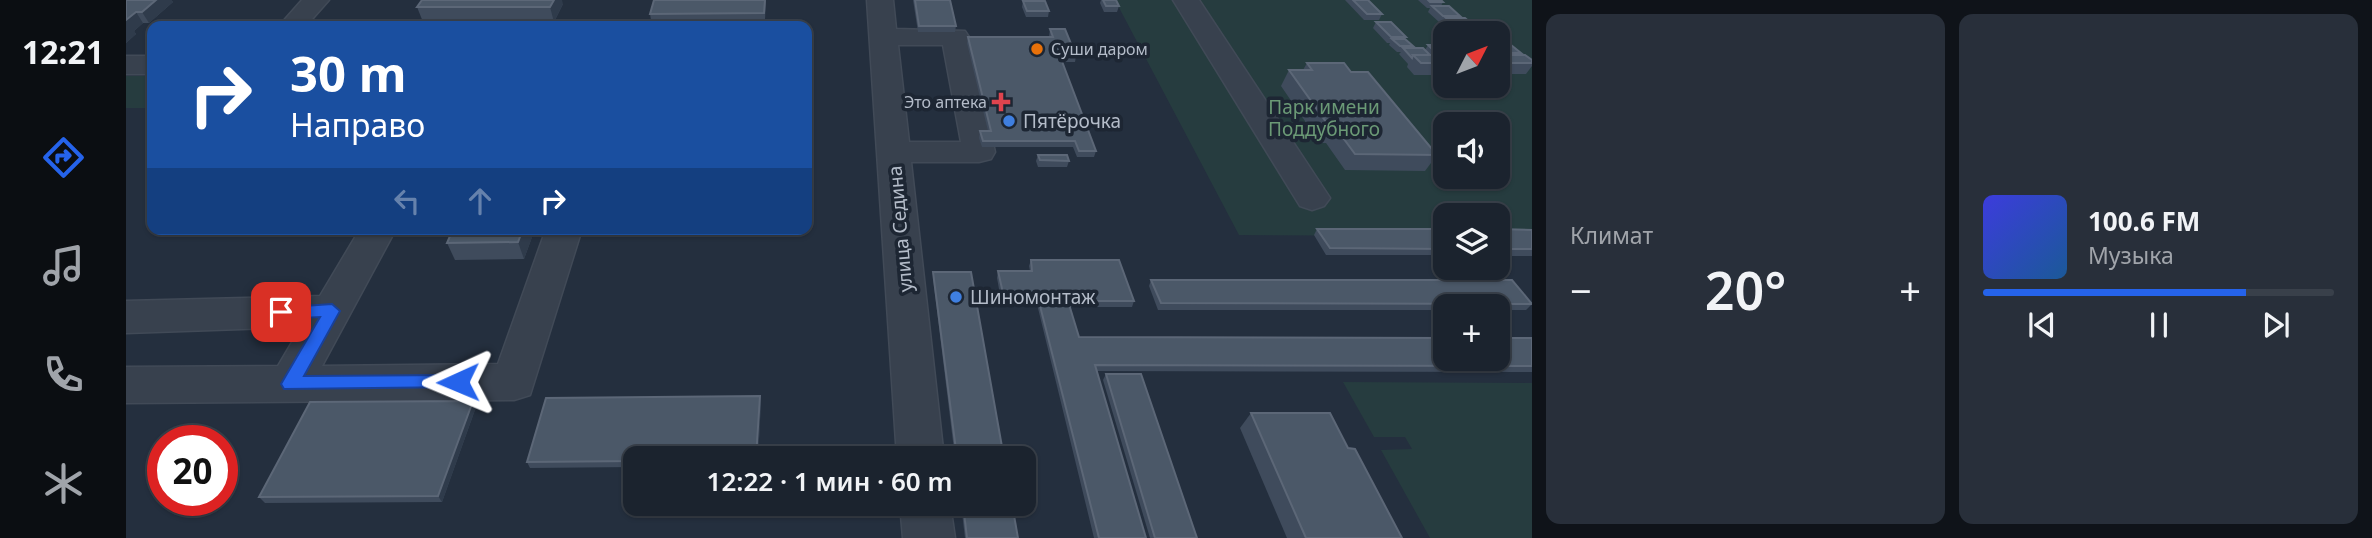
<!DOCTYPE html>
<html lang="ru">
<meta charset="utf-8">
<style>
:root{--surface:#1b232e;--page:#282f3a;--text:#f1f3f6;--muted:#a0a4aa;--line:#39404a;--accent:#2563eb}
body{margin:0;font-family:"Noto Sans",sans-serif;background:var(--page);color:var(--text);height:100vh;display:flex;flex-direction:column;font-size:26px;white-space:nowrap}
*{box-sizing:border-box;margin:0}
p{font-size:23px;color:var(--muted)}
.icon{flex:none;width:38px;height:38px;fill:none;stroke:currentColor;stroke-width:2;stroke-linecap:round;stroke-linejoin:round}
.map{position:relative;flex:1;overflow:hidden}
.side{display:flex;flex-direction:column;gap:14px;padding:14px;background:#0f1319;width:840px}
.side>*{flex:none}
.hud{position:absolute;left:21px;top:21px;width:665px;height:214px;border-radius:14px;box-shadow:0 2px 5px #0004,0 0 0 2px var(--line);background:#1a4fa0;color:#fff;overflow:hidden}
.needle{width:46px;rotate:48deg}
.tools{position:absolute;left:1307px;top:21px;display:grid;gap:14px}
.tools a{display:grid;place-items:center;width:77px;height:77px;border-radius:14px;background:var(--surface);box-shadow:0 2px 5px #0004,0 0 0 2px var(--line);font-size:35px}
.speed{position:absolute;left:21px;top:425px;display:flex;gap:14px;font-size:35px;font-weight:700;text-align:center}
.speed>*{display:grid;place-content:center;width:91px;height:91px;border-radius:50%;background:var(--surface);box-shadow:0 2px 5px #0004,0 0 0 2px var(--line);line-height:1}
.speed .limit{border:10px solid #d22;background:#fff;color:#111}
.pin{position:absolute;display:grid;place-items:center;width:60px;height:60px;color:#fff;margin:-30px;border-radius:14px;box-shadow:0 4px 10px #0006}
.me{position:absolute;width:77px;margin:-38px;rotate:269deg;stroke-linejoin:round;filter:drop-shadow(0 0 5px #0008)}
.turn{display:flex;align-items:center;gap:24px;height:147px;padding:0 28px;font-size:32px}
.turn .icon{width:91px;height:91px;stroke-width:2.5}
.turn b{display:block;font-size:49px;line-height:60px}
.lanes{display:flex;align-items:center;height:66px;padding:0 28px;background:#0003;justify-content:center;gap:35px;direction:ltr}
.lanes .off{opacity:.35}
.big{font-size:52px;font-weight:600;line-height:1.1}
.side .tile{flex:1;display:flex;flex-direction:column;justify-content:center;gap:10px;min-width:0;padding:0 24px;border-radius:14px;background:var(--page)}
.song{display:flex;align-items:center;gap:21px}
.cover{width:84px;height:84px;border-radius:10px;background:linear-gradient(135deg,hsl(240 70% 55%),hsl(210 70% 35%))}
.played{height:7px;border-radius:4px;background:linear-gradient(90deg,var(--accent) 75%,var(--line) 75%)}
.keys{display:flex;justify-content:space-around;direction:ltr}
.heat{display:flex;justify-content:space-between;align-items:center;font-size:38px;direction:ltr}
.side .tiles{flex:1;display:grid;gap:14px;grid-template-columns:repeat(2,1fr)}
.trip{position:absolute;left:497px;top:446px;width:413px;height:70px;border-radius:14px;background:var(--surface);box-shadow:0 2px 5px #0004,0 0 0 2px var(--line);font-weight:600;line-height:70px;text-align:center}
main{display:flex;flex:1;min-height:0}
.tab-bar{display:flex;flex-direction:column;width:126px;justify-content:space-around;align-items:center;background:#0b0e12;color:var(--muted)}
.tab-bar .icon{width:49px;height:49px}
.tab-bar .selected{color:var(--accent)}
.tab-bar b{font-size:32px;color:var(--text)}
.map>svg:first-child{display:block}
.green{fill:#263c3f;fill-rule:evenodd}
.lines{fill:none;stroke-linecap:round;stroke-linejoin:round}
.minor-casing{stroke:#414a57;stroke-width:3}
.minor{fill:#38414e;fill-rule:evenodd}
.wall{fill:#3f4b5c}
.shaded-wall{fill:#2f3b4b}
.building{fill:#4b5868;stroke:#5c6777;stroke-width:2}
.route{fill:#2563eb;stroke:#184099;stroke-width:2}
.food-dot{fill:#e8710a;stroke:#1d2633;stroke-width:2.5}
.health-dot{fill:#e0444e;stroke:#1d2633;stroke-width:2.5}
.shop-dot{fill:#3f7fe0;stroke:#1d2633;stroke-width:2.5}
.labels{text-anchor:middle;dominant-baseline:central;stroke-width:7;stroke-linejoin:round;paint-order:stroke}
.far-poi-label{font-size:16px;fill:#b4bcc9;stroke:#1d2633;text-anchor:start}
.park-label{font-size:19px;fill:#6b9a76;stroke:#1d2633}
.poi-label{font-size:19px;fill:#b4bcc9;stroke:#1d2633;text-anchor:start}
.street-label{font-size:19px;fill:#b4bcc9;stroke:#1d2633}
</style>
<main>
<nav class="tab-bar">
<b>12:21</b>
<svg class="icon selected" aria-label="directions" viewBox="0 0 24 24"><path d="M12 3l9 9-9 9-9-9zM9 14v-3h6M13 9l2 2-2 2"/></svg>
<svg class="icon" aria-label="music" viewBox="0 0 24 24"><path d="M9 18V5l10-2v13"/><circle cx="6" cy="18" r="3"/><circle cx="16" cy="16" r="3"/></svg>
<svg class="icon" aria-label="phone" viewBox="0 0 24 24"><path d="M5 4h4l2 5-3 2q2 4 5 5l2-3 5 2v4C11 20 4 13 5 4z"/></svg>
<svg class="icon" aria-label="climate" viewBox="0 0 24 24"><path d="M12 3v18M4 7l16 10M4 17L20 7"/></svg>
</nav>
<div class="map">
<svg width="1406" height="538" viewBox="0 0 1406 538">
<rect width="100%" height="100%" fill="#242f3e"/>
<g class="green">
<path d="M 989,0 L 1406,0 L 1406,236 L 1372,236 L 1372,215 L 1320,215 L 1319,236 L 1113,235 ZM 1320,33 L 1372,33 L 1372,86 L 1320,86 ZM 1320,124 L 1372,124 L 1372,177 L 1320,177 Z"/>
<rect x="0" y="76" width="26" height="32"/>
<polygon points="1217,382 1406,383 1406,538 1304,538 1255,450 1286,449 1279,437 1248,437"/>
</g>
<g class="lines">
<defs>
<g id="minor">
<polygon points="176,0 203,0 180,26 153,26"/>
<path d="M 741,0 L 767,0 L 770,29 L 839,31 L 843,37 L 869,152 L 865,159 L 853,162 L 785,162 L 818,458 L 771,458 ZM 772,45 L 817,45 L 835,142 L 783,142 Z"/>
<polygon points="1047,0 1073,0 1204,198 1198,206 1186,210 1174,206"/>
<rect x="0" y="56" width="26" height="18"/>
<polygon points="234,229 270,229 196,366 372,364 420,229 456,229 404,395 388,400 0,403 0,367 152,366 175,327 0,333 0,301 194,296"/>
<polygon points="774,504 824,504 829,538 777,538"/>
</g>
</defs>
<use href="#minor" class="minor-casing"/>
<use href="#minor" class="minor"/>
</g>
<g class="wall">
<polygon points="0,0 45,0 47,2 23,23 17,23 8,31 10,34 0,43"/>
<polygon points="528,0 640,0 639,19 525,20 524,14"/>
<polygon points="787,0 824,0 830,26 829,32 792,32"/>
<polygon points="975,0 990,0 993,6 991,12 978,12 974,3"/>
<polygon points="1219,0 1242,0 1256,14 1253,20 1238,20"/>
<polygon points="1292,0 1315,0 1317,2 1315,6 1334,16 1333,18 1353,30 1350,33 1326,33 1316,24 1318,22 1313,22 1302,12 1304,8 1301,8"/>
<polygon points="897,1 923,11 922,17 900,17 896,7"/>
<polygon points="437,4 428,22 297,22 291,7"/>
<polygon points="1250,22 1280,37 1279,39 1287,46 1286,48 1299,50 1302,45 1320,45 1320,75 1288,75 1281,67 1282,64 1273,54 1275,52 1271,52 1263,45 1264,43 1261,43 1247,28"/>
<polygon points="924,29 950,56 949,62 936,62 970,151 968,157 951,157 947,147 856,147 853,138 854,131 862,131 841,43 842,37 923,37"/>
<polygon points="1372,45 1395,53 1394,55 1406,60 1406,66 1400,74 1372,74"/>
<polygon points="1181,63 1225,72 1311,155 1299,171 1219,170 1200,143 1194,143 1155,86 1163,70 1177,70"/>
<polygon points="912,155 943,161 941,167 912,167 910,161"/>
<polygon points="409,229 398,259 329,260 321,243"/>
<polygon points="1191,229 1320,229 1320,255 1200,255 1188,235"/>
<polygon points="1372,229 1406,230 1406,256 1372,256"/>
<polygon points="905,260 1008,301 1006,307 944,307 953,337 1406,338 1406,372 971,371 1020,538 968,538 910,300 875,300 871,278 872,271 904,271 903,266"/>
<polygon points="807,272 878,458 829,458 807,278"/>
<polygon points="1025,280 1406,304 1400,310 1372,310 1372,306 1320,306 1320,310 1032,310 1023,286"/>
<polygon points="980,374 1071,538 1024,538 977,380"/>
<polygon points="347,401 350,407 316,502 139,503 133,497"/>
<polygon points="635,402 632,458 509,458 509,467 404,468 401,462"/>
<polygon points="1125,413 1222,448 1276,538 1161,538 1114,428"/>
<polygon points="835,504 886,504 892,538 839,538"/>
</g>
<g class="shaded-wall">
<polygon points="30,0 45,0 47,2 23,23 16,12"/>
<polygon points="428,0 436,0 437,4 428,22 424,7"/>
<polygon points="10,12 17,23 8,31 10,34 0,43 0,20"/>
<polygon points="397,229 409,229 398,259 392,242"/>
<polygon points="634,396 635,402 632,458 630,458"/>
<polygon points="347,401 350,407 316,502 312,496"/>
</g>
<g class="building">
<polygon points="0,0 30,0 16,12 10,12 0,20"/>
<polygon points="296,0 428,0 424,7 291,7"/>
<polygon points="528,0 639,0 638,13 524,14"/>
<polygon points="789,0 824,0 830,26 793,26"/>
<polygon points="977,0 990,0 993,6 980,6"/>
<polygon points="1227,0 1242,0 1256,14 1241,14"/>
<polygon points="1302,0 1315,0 1317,2 1304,2"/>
<polygon points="897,1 919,1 923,11 901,11"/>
<polygon points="1306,6 1323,6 1334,16 1317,16"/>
<polygon points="1320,18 1339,18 1353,30 1333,30"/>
<polygon points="1250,22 1265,22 1280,37 1265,37"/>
<polygon points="924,29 939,29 950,56 934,56 970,151 953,151 949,141 857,141 854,131 865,131 842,37 927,37"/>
<polygon points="1266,39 1279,39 1287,46 1274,46"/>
<polygon points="1302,45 1320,45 1320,53 1311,54"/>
<polygon points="1372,45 1385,45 1395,53 1372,53"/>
<polygon points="1277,48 1297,48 1304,55 1287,55 1286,58"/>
<polygon points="1287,55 1320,55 1320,63 1295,63"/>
<polygon points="1372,55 1399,55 1406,60 1406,63 1372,63"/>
<polygon points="1181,63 1218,63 1225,72 1242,72 1311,155 1229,154 1209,127 1203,126 1163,70 1186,70"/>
<polygon points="912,155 941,155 943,161 914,160"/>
<polygon points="327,229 397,229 392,242 321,243"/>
<polygon points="1191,229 1320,229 1320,249 1204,248"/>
<polygon points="1372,229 1406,230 1406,249 1372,249"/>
<polygon points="905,260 993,260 1008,301 942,301 953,337 1320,338 1320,359 1372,359 1372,338 1406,338 1406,366 969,365 1020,538 973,538 911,294 877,293 872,271 906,271"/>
<polygon points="807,272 845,272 878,458 831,458"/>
<polygon points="1025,280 1386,280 1406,304 1035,303"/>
<polygon points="980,374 1015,374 1071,538 1029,538"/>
<polygon points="634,396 630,458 509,458 509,461 401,462 420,398"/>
<polygon points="347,401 312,496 133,497 184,402"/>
<polygon points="1125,413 1204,413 1222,448 1229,449 1276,538 1180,538"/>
<polygon points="837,504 886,504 892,538 841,538"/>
</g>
<polygon class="route" points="206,304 214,311 178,376 332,375 338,377 341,382 338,387 158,389 155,384 194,317 155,319 149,317 146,312 149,308"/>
<circle class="food-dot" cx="911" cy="49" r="7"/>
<path class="health-dot" d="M871.5 91.5h7v7h7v7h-7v7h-7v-7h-7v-7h7z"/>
<g class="shop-dot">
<circle cx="883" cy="121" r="7"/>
<circle cx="830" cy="297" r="7"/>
</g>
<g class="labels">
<g class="far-poi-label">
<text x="925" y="49">Суши даром</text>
<text x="861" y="102" text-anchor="end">Это аптека</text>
</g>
<g class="park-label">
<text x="1198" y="107">Парк имени<tspan x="1198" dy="22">Поддубного</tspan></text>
</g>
<g class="poi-label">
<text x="897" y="121">Пятёрочка</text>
<text x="844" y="297">Шиномонтаж</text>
</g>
<g class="street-label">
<text transform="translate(774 229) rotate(-95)">улица Седина</text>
</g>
</g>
</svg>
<div class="tools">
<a><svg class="needle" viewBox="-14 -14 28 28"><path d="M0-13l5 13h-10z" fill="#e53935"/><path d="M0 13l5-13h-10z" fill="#a0a4aa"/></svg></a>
<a><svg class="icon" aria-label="sound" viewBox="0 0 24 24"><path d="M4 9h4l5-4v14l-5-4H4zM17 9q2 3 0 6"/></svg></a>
<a><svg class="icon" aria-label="layers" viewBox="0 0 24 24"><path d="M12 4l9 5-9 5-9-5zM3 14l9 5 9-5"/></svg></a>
<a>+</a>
</div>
<div class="speed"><div class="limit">20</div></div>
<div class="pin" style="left:155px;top:312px;background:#d93025"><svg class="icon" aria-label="arrive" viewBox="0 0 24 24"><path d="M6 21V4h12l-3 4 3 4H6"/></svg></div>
<svg class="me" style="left:332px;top:382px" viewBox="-20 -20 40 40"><path d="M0-17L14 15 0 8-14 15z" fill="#2563eb" stroke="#fff" stroke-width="4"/></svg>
<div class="trip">12:22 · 1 мин · 60 m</div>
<div class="hud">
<div class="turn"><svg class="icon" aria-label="right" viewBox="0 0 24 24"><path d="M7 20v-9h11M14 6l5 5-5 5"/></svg><div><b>30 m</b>Направо</div></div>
<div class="lanes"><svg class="icon off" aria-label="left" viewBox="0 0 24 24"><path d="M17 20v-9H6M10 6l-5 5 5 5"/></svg><svg class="icon off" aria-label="ahead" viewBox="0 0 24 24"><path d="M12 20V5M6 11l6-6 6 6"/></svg><svg class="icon" aria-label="right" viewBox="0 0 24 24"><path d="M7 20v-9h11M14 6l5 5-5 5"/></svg></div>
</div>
</div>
<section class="side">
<div class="tiles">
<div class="tile"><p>Климат</p>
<div class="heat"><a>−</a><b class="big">20°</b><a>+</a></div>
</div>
<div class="tile">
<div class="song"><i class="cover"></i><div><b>100.6 FM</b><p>Музыка</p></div></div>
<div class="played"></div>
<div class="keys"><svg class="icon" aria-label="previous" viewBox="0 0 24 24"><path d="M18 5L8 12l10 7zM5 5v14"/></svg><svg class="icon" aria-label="pause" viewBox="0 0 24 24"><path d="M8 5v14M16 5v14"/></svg><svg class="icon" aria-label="next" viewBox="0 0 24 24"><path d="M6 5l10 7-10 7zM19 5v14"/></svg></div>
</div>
</div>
</section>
</main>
